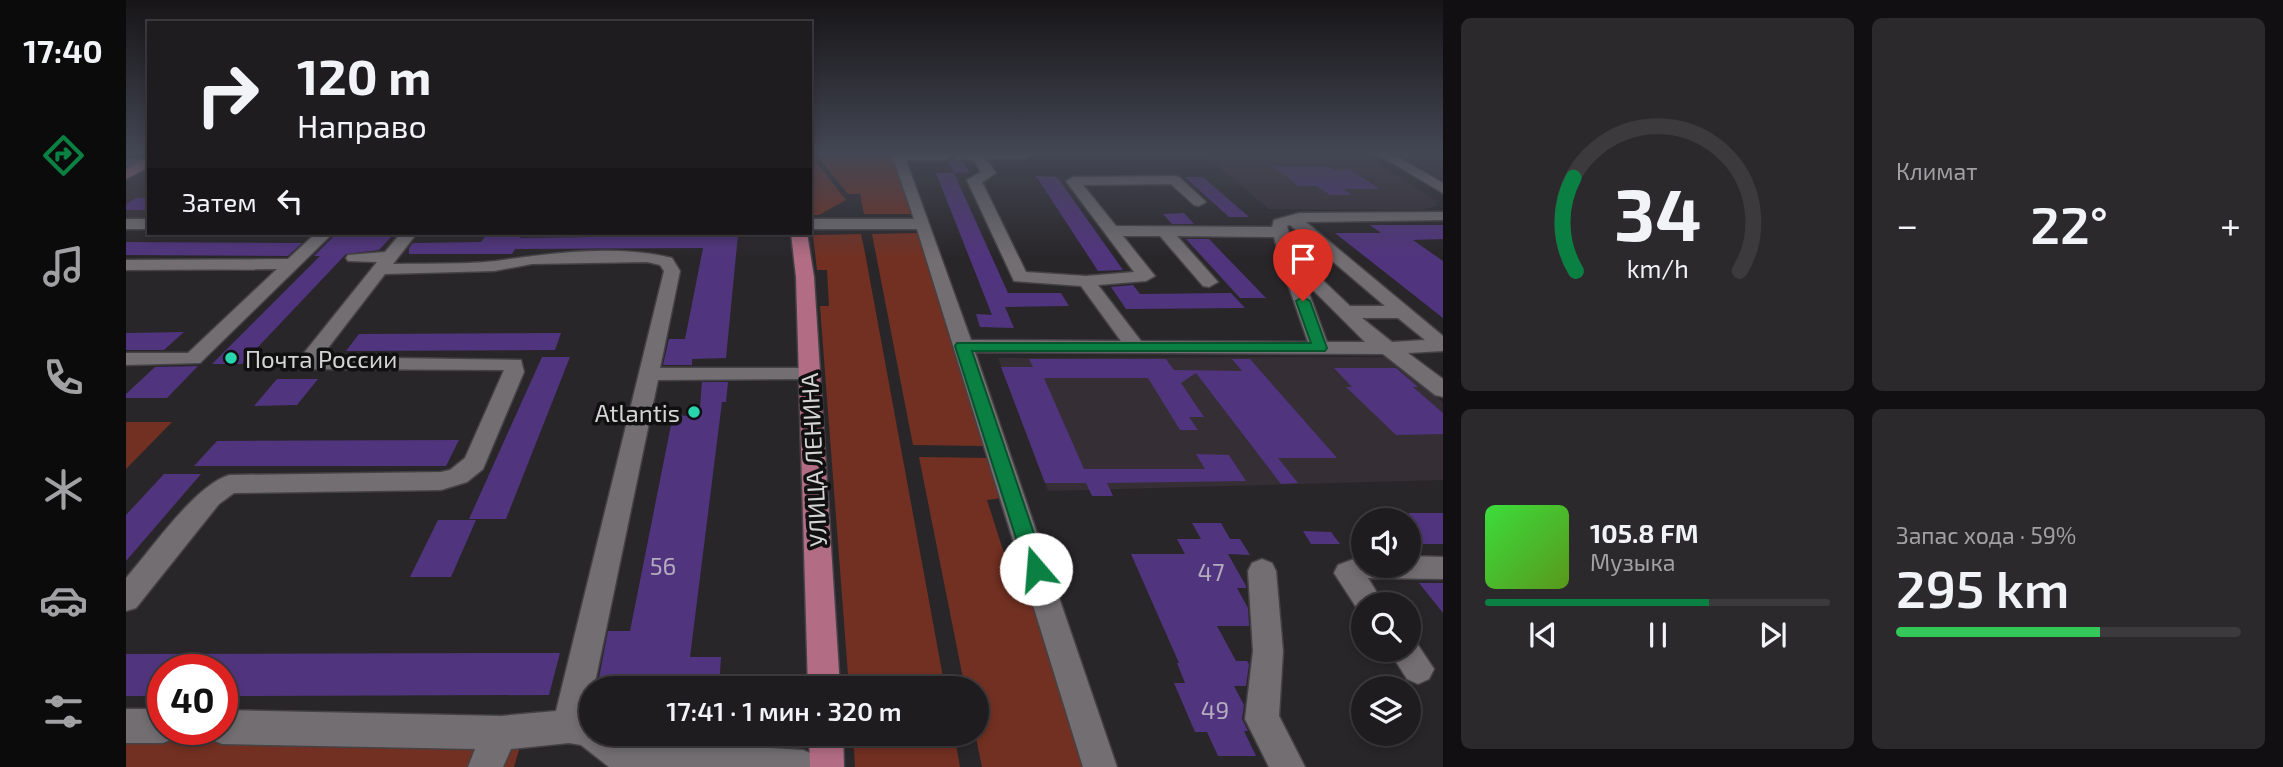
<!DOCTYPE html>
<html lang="ru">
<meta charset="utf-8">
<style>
:root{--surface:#1f1c1f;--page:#2c292c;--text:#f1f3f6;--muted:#a1a1a4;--line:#3c3a3d;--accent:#0b8043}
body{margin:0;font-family:"Exo 2",sans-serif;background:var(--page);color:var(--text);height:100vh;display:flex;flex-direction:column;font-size:26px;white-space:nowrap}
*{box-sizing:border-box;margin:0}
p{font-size:23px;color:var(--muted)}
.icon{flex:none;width:38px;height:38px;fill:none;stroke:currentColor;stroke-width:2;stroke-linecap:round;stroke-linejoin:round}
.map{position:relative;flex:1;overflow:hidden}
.details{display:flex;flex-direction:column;gap:18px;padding:18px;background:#110f11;width:840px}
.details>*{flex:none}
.guide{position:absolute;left:21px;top:21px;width:665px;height:214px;border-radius:0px;box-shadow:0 4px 10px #0003,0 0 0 2px var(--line);background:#1f1c1f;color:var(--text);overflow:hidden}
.buttons{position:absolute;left:1225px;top:508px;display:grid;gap:14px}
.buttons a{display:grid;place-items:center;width:70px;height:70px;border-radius:50%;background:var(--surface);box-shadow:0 4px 10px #0003,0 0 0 2px var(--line);font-size:35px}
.speed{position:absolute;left:21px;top:654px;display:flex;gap:14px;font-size:35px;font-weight:700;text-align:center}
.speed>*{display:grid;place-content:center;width:91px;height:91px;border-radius:50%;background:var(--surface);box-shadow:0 4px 10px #0003,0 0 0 2px var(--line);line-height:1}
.speed .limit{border:10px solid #d22;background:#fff;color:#111}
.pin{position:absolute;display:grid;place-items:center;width:60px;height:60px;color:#fff;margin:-72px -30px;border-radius:50% 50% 50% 0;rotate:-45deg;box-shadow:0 0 7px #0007}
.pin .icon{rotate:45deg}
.me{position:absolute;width:77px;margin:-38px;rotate:342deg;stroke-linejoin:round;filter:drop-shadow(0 0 5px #0008)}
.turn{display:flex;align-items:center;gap:24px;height:147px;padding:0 35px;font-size:32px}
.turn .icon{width:91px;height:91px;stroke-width:2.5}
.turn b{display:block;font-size:49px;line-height:60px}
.then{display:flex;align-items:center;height:66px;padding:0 35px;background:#0003;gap:14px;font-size:26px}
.big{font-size:52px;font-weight:600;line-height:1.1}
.details .widget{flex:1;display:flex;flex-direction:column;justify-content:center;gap:10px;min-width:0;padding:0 24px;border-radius:10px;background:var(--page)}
.details .dial{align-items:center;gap:0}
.dial svg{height:182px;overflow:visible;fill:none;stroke:var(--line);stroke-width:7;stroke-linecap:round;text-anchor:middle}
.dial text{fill:var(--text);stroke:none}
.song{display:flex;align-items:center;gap:21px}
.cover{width:84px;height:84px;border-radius:10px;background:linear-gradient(135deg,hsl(120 70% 55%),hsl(90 70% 35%))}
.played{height:7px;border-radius:4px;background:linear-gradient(90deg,var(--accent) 65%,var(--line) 65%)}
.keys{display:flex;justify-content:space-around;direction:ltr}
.heat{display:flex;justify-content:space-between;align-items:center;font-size:38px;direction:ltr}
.charge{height:10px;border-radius:5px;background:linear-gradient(90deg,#34c759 59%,var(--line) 0)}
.details .tiles{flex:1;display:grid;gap:18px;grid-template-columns:repeat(2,1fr)}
.trip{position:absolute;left:453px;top:676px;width:410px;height:70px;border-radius:35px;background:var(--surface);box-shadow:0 4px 10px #0003,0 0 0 2px var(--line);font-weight:600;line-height:70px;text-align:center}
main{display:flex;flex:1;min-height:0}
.menu{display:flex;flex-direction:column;width:126px;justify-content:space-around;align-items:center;background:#0c0b0c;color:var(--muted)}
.menu .icon{width:49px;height:49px}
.menu .active{color:var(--accent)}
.menu b{font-size:32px;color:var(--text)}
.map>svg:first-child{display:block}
.built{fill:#362e35}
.green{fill:#723022}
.building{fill:#51347e}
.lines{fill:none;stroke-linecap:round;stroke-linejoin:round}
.minor-casing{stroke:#454245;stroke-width:3}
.major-casing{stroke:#454245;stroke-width:3}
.minor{fill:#726e72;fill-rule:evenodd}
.major{fill:#b26c83;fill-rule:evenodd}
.route{fill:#0b8043;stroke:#07532c;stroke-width:2}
.poi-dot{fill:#28d5ad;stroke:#111011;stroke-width:2.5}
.labels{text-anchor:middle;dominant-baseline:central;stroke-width:7;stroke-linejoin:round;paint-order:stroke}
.poi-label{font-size:24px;fill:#d5d4d5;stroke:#111011;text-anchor:start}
.street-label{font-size:24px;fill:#d5d4d5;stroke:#111011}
.near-number-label{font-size:24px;fill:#b4acbf}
</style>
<main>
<nav class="menu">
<b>17:40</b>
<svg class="icon active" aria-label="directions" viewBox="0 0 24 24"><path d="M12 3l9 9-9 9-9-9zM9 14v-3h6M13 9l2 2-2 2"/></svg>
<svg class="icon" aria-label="music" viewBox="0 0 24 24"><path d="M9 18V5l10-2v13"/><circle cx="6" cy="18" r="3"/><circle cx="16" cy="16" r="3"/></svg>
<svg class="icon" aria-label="phone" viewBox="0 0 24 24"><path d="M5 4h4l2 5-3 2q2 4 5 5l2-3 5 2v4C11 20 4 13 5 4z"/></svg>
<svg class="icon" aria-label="climate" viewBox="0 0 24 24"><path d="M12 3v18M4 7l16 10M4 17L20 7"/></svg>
<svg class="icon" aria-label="car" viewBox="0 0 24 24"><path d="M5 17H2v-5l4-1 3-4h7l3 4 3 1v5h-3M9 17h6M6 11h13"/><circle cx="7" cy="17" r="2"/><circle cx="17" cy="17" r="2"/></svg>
<svg class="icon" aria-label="filters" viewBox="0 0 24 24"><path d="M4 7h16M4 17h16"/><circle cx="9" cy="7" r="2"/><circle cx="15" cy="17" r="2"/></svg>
</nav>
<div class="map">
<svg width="1317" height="767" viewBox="0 0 1317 767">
<rect width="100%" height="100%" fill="#292629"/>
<g class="built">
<polygon points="1075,152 1233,152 1310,201 1311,206 1295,210 1143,209"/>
<polygon points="1269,152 1317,152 1317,179"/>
<polygon points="23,164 23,222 0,222 0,179"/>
<polygon points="1266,357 1317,402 1317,480 922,491 872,358"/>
</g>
<g class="green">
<polygon points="688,152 766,152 786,214 738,214 734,194 722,194"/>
<polygon points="684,154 720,200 693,215 684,215"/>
<polygon points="791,233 795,238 859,446 787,445 746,234"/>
<polygon points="735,234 739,253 819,688 723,688 694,306 703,306 701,270 691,270 687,235"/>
<polygon points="0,422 46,422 0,469"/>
<polygon points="793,457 863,458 876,498 861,500 891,594 907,594 961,767 856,767 849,733 850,688 839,688"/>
<polygon points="727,733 828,733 834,767 729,767"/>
<polygon points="78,739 395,743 388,767 0,767 0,743"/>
</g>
<g class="building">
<polygon points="826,158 829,162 838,162 843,172 828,173 882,293 935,293 943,306 879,307 888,328 854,327 850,314 866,315 810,173 828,173 822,161"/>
<polygon points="1147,166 1202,167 1208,170 1225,170 1253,189 1217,189 1226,195 1204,195 1191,186 1172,186"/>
<polygon points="910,176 931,177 997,270 972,271"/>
<polygon points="1059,177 1077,177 1123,217 1103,217"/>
<polygon points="10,198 23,198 23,207 18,210 0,210 0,204"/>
<polygon points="1058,213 1068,224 1046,224 1037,214"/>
<polygon points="1244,225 1317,225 1317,239 1287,240 1317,261 1317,318 1209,233 1255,233"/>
<polygon points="360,235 395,235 394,238 612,235 600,358 566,359 566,365 537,365 543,339 559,339 577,248 389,249 386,254 283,254 283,248 287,243 355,242"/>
<polygon points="208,236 266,236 253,250 220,254 116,364 86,364 194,256 188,256"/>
<polygon points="1060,239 1083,239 1140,298 1114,298"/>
<polygon points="0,242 176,243 162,256 0,255"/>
<polygon points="1007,285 1014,294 1105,293 1119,308 1000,309 985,287"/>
<polygon points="58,332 38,350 0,350 0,333"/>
<polygon points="435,333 429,350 220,351 233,334"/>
<polygon points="416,357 444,357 380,519 343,519"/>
<polygon points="903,359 1040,359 1048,370 1116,371 1106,359 1124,359 1211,458 1152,458 1172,483 1155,484 1070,373 1055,383 1078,417 1063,417 1072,430 1054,430 1022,378 918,378 958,469 1079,469 1070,454 1103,455 1120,481 981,483 987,496 966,496 960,483 919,483 875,367 907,367"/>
<polygon points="72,366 41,398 0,398 0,394 29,367"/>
<polygon points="1208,368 1270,368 1292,387 1287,387 1317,413 1317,434 1270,435 1220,387 1226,387"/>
<polygon points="151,379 192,379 171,405 128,406"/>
<polygon points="576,382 602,382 600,402 596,402 564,657 595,657 593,688 471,688 482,631 504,631 547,415 563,416 565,406 574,407"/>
<polygon points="333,440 320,466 68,466 91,441"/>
<polygon points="38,474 75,474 0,561 0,515"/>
<rect x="1283" y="513" width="34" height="31"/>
<polygon points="312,520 350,520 325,577 284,577"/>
<polygon points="1066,523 1095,523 1104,539 1114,539 1124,555 1102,554 1120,586 1120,588 1111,588 1122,608 1123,626 1091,626 1110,661 1121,661 1123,664 1120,686 1108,686 1118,705 1116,719 1122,731 1118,731 1130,756 1092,756 1081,732 1069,732 1048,683 1059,683 1051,663 1053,663 1005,554 1059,554 1051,539 1075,539"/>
<polygon points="1177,531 1205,532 1214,544 1185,544"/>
<polygon points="1293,583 1317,583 1317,613"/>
<polygon points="434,653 423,695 96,696 96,670 37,670 37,696 0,696 0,654"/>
</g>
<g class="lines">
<defs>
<g id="minor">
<path d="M 765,152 L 819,152 L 825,156 L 819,160 L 780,160 L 845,340 L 995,341 L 955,286 L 888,281 L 841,180 L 855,172 L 848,160 L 829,159 L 829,153 L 914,152 L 896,159 L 860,159 L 870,173 L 856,182 L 900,272 L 960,276 L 1008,272 L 940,181 L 947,177 L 1048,176 L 1053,177 L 1080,202 L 1073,206 L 1068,205 L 1045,184 L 957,185 L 990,226 L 1146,227 L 1148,220 L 1173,213 L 1317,212 L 1317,220 L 1180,222 L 1317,336 L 1317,351 L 1282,353 L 1317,379 L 1317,397 L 1309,395 L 1257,354 L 849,352 L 991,767 L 957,767 L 791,229 L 684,229 L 684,219 L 788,219 ZM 1164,225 L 1259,306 L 1224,306 L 1168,253 L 1161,226 ZM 997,236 L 1034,236 L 1077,286 L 1083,287 L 1092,282 L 1051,236 L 1148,237 L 1154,261 L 1182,342 L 1015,341 L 972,285 L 1020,281 L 1029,276 ZM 1179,282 L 1239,342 L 1201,342 ZM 1236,318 L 1272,318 L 1299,340 L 1266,342 Z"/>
<polygon points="1248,152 1263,152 1317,183 1317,193"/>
<polygon points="0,159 23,160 23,166 0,167"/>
<rect x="0" y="219" width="23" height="10"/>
<polygon points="190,233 207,233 74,363 0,365 0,353 62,353 151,269 0,270 0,260 162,259"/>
<path d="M 275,233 L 291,233 L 267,264 C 301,263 336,265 370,261 C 426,253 490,244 546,258 L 554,271 L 534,368 L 689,368 L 692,373 L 689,378 L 682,379 L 532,380 L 462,716 L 466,716 L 466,733 L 495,733 L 503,739 L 677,750 L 689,755 L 694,767 L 483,767 L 455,745 L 443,743 L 385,749 L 377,767 L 342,767 L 349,749 L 96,744 L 84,739 L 80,730 L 96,730 L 96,710 L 375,716 L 430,711 L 538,271 L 534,265 L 521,262 L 406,264 L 368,271 L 259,274 L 195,357 L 395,360 L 398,372 L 357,469 L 341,482 L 315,490 L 108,493 L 93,504 L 10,608 L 0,611 L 0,578 C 25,550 68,486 103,475 L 315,472 L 324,470 L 339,458 L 378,370 L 180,369 L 173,367 L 170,363 L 251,262 L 222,261 L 220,258 L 222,255 L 259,252 Z"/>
<polygon points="1236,556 1237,565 1283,565 1283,556 1317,557 1317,579 1242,578 1258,604 1237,604 1237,614 1234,613 1208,573 1212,565"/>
<polygon points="1136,559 1146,563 1150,571 1157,651 1153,716 1179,767 1143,767 1119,719 1127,651 1122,571 1126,563"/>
<polygon points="1283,637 1288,639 1308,669 1303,679 1292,684 1281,679 1262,649 1283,649"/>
<polygon points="0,709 37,709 37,730 52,730 49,738 37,743 0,743"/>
</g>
<g id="major">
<polygon points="23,157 23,167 0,179 0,169"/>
<polygon points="665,233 681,233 688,277 714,688 682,688 670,277"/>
<polygon points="683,733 717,733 718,767 684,767"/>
</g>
</defs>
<use href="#minor" class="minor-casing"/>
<use href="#major" class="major-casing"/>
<use href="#minor" class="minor"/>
<use href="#major" class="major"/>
</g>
<linearGradient id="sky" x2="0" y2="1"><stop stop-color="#171517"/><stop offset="0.59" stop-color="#434754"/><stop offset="1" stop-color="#434754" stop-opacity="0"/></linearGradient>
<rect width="1317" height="259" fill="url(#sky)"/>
<polygon class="route" points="1177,297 1184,301 1201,348 1199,351 846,351 920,569 917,576 910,578 902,576 829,346 831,343 1185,343 1170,301"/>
<g class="poi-dot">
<circle cx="105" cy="358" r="7"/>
<circle cx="568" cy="412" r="7"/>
</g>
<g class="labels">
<g class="poi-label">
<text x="119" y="358">Почта России</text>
<text x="554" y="412" text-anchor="end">Atlantis</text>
</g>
<g class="street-label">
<text transform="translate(687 460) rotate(-93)">УЛИЦА ЛЕНИНА</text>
</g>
<g class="near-number-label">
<text x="537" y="565">56</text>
<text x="1085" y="571">47</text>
<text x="1089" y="709">49</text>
</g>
</g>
</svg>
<div class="buttons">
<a><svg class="icon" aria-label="sound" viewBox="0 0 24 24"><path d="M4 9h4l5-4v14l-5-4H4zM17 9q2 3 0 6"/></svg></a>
<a><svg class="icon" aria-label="search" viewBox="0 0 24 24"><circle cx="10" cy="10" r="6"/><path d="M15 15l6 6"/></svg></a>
<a><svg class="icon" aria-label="layers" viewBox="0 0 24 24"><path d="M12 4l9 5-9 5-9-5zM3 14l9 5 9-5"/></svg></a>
</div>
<div class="speed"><div class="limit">40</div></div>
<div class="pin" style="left:1177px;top:301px;background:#d93025"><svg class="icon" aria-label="arrive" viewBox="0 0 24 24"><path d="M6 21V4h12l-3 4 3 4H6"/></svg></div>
<svg class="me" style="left:910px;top:569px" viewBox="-20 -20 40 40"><circle r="19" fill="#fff"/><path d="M0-13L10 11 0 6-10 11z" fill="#0b8043"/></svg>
<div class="trip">17:41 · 1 мин · 320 m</div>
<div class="guide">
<div class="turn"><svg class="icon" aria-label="right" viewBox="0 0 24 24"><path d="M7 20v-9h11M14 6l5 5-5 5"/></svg><div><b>120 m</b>Направо</div></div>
<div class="then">Затем<svg class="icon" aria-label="left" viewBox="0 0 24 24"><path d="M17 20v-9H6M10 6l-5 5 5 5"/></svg></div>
</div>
</div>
<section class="details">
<div class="tiles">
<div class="widget dial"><svg viewBox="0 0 100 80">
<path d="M14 69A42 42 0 1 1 86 69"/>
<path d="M14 69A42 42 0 0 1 13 28" stroke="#0b8043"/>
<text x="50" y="56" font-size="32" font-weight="700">34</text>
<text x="50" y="72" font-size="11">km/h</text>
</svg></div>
<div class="widget"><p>Климат</p>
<div class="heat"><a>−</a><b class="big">22°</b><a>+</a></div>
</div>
<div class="widget">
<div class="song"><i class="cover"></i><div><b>105.8 FM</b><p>Музыка</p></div></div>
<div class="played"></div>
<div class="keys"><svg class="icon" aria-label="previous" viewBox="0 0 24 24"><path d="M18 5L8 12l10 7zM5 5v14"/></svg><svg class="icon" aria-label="pause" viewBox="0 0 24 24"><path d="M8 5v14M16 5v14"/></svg><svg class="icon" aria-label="next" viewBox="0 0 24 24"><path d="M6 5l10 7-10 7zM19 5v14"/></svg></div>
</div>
<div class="widget"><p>Запас хода · 59%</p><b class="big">295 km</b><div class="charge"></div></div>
</div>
</section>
</main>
